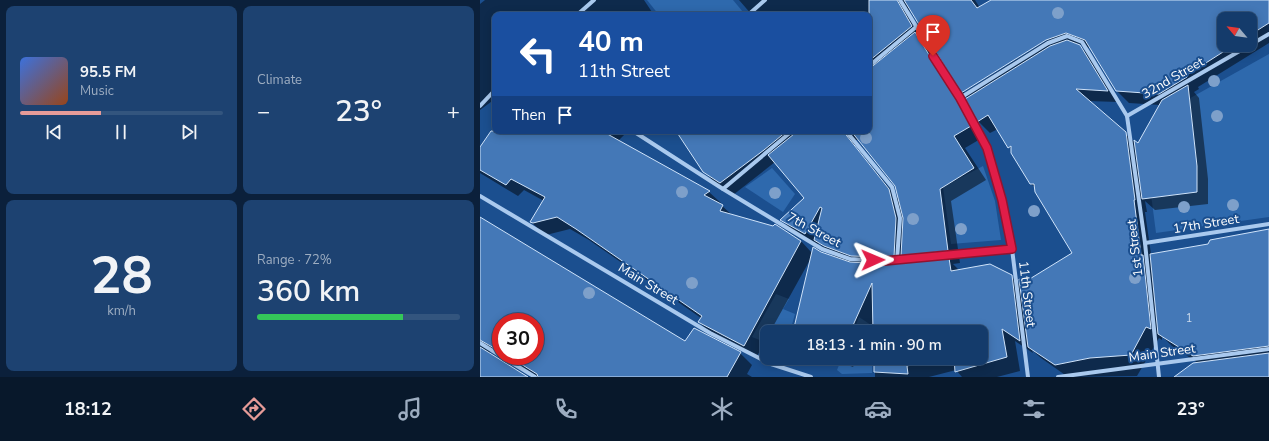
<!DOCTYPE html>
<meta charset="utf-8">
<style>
:root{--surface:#143b6b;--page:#1d4271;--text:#f1f3f6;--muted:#9dadc1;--line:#33557e;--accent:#e69b98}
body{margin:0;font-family:"Nunito Sans",sans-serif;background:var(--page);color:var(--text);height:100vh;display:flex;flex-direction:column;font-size:15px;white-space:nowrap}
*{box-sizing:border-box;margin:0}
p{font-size:13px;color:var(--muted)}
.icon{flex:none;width:22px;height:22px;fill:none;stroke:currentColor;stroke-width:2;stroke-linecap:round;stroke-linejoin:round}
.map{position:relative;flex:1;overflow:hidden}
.side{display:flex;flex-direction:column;gap:6px;padding:6px;background:#0b203b;width:480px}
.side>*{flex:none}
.hud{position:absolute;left:12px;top:12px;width:380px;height:122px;border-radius:8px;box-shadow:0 2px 10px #0003,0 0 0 1px var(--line);background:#1a4fa0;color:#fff;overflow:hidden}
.needle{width:26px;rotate:299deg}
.buttons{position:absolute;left:737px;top:12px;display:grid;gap:8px}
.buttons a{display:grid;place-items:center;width:40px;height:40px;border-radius:8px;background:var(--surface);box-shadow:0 2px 10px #0003,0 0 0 1px var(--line);font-size:20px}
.speed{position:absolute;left:12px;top:313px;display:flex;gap:8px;font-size:20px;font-weight:700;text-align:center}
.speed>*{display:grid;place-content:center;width:52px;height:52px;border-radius:50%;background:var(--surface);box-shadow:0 2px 10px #0003,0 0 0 1px var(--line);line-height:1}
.speed .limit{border:6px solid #d22;background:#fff;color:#111}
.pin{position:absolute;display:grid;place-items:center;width:34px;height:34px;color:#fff;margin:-41px -17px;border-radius:50% 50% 50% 0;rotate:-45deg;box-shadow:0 0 4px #0007}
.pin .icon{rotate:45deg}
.me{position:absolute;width:44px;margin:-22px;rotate:89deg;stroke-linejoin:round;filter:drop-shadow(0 0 3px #0008)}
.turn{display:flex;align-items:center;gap:14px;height:84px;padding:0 20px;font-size:18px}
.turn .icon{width:52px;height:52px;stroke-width:2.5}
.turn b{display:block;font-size:28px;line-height:34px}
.then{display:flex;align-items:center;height:38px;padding:0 20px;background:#0003;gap:8px;font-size:15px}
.big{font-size:30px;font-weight:600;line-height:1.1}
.side .card{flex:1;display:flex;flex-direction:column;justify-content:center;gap:6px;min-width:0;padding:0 14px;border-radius:8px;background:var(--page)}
.side .dial{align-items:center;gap:0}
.dial b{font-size:52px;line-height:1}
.song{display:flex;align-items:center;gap:12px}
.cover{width:48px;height:48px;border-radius:6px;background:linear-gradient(135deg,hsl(220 70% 55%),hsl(20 70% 35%))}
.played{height:4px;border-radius:2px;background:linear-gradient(90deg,var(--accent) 40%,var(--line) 40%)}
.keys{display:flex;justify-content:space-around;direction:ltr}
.heat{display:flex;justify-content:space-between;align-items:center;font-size:22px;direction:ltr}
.charge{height:6px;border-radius:3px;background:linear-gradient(90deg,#34c759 72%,var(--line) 0)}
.side .tiles{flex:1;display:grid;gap:6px;grid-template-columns:repeat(2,1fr)}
.trip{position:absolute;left:280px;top:325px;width:228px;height:40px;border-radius:8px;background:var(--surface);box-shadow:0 2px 10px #0003,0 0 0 1px var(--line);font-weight:600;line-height:40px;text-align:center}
.dock{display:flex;height:64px;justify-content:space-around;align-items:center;background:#08182b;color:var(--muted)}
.dock .icon{width:28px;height:28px}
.dock .selected{color:var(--accent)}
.dock b{font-size:18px;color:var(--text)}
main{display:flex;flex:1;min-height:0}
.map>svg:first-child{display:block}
.green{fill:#2e69ad}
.shadow{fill:#0007;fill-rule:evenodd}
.building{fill:#4478b7;stroke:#cfe3fa}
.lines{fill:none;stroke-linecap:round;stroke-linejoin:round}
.street{stroke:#a9c9ee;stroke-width:4}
.tree{fill:#7ea0ca}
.route-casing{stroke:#92132f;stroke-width:10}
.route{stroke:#e11d48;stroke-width:7}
.labels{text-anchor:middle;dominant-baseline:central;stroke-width:4;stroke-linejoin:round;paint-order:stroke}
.number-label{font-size:11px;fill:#d0dded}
.street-label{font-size:13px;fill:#fff;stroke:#1b4f8f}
</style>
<main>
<section class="side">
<div class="tiles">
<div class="card">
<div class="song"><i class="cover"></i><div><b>95.5 FM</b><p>Music</p></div></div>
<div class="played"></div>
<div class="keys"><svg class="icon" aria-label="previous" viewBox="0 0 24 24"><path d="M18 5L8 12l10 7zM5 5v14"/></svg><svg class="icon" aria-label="pause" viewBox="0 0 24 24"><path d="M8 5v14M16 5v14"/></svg><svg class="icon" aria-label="next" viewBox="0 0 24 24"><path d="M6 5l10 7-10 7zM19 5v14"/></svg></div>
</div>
<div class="card"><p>Climate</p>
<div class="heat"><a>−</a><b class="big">23°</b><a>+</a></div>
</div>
<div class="card dial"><b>28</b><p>km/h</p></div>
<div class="card"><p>Range · 72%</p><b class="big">360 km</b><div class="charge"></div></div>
</div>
</section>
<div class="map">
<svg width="789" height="377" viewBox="0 0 789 377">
<rect width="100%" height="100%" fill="#1b4f8f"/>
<g class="green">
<polygon points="167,0 253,0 263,12 259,15 179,15"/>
<polygon points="789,54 789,217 676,233 663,133 671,120"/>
<polygon points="503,166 515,201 521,240 471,244 463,187"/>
<polygon points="292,168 315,194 303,212 265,187"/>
<polygon points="296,294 309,299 303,309 315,314 310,332 287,332 287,343 272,337"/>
<polygon points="379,317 391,325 391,332 373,332"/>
<polygon points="362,358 392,358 392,373 362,374 357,370"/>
</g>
<g class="shadow">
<polygon points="5,0 164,0 174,15 15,15 15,99 0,110 0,4"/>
<path d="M 259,0 L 495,0 L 500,8 L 513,0 L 789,0 L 789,43 L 718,87 L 719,89 L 714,92 L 719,98 L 728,179 L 728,204 L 675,210 L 665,201 L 667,212 L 665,212 L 671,254 L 729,245 L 789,231 L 789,377 L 697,377 L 718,363 L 692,346 L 682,336 L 682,340 L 679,338 L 657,376 L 588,377 L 561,358 L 552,350 L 553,353 L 535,341 L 540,371 L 517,377 L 482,377 L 476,370 L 449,377 L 395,377 L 395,358 L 501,358 L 501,332 L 394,332 L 394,322 L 389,332 L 314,332 L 331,258 L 290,332 L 287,332 L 287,338 L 276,358 L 231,334 L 219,322 L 221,318 L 109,240 L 90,229 L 66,235 L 64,234 L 51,222 L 64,201 L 44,190 L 38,196 L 0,173 L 0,149 L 15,127 L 15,131 L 148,131 L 138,141 L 229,192 L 241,203 L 240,204 L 252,215 L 293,227 L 295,226 L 321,241 L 332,253 L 340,253 L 358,258 L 348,252 L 339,243 L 337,246 L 313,231 L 302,220 L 325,198 L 295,162 L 253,195 L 236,184 L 224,171 L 197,131 L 389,131 L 389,15 L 272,15 ZM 430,8 L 482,93 L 488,98 L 498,121 L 510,133 L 518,129 L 532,150 L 551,184 L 556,188 L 594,254 L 550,285 L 541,286 L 531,276 L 480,271 L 473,264 L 480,263 L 471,201 L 506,180 L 485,148 L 502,138 L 447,45 L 442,40 L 443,38 L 429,15 ZM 744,19 L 770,19 L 770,45 L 744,45 ZM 570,37 L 571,38 L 484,93 L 484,90 ZM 597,43 L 612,49 L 637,91 L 649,103 L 680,105 L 658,145 L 608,101 L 638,102 L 612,58 ZM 375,140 L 379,140 L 416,185 L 420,201 L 375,146 Z"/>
<polygon points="0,219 206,343 260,353 272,365 267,374 272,377 56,377 22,356 55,356 55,322 21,322 21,355 11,351 9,354 46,377 0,377"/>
<polygon points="320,358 333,358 330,364 324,362"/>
<polygon points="357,358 378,358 373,367 362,363"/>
</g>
<g class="building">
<polygon points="389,0 417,0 432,26 389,61"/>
<polygon points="424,0 491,0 497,8 511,0 789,0 789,23 770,35 770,19 744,19 744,45 754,45 707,75 707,77 679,94 636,91 605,40 586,33 566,40 481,93"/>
<polygon points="435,32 477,100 491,126 474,136 494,168 460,189 468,251 421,256 423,218 415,186 371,131 389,131 389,69"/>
<polygon points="587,40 600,45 628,91 596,89 646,132 655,200 654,200 661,255 663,255 671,329 666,327 651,355 610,358 575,365 548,347 539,279 549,284 548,280 592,253 555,192 554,184 550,184 531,153 531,146 528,148 508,115 497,122 485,99 570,46"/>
<polygon points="708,85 717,166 717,192 662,199 654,140 658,143 682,100"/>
<polygon points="11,131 122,131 230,191 224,195 243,205 240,211 293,226 295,224 321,241 264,346 218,322 222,316 96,229 77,217 53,223 50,222 65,197 31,179 26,185 0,170 0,147"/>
<polygon points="196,131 307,131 284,150 240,183 223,172"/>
<polygon points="315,131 363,131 409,189 416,218 414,257 404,257 371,256 344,246 334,240 342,208 340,207 325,234 300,220 324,198 288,155 314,134"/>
<polygon points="0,217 205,341 214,328 261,352 247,377 58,377 57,374 28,356 55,356 55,322 21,322 21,352 0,340"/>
<polygon points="789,229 789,346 713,356 678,334 670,254 728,244 730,240"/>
<polygon points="333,247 341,252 370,262 404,264 469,258 471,271 510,264 532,275 540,341 522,329 527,357 475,372 474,358 501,358 501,332 393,332 392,283 370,332 313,332"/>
<polygon points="0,347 48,377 0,377"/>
<polygon points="789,353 789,377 694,377 713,363"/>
<polygon points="394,358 458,358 427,366 428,374 394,372"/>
</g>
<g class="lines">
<g class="street">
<polyline points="420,0 480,98 507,148 522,200 532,249 548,377"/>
<polyline points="97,15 114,0"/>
<polyline points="268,15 285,0"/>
<polyline points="770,45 789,34"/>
<polyline points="389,66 436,27"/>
<polyline points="480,98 568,43 587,36 602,42 647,116 665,243 679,377"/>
<polyline points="0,106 15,90"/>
<polyline points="647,116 770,45"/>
<polyline points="153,131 243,189 342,249 370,259 404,261 532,249"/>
<polyline points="366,131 412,187 420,218 417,260"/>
<polyline points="243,189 312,131"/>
<polyline points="0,196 230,333 291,364 331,377"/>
<polyline points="665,243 789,224"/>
<polyline points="0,343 55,377"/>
<polyline points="578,377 789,349"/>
</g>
</g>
<g class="tree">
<circle cx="578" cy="13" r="6"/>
<circle cx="734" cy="81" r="6"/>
<circle cx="737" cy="116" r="6"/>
<circle cx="386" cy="138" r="6"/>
<circle cx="202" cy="192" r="6"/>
<circle cx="295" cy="193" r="6"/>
<circle cx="753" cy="205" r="6"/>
<circle cx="704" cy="207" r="6"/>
<circle cx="554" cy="211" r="6"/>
<circle cx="433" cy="219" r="6"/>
<circle cx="481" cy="229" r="6"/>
<circle cx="655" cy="278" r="6"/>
<circle cx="212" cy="283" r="6"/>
<circle cx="109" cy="293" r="6"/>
</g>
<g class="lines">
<defs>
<polyline id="route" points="393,260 404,261 532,249 522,200 507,148 480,98 453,56"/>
</defs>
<use href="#route" class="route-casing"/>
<use href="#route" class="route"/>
</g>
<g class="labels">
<g class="number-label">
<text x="709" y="318">1</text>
</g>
<g class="street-label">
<text transform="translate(693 78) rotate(-30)">32nd Street</text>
<text transform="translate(726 224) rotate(-9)">17th Street</text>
<text transform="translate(334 230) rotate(28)">7th Street</text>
<text transform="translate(655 248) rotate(-97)">1st Street</text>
<text transform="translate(168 284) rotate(31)">Main Street</text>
<text transform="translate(547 294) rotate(83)">11th Street</text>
<text transform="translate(682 353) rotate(-8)">Main Street</text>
</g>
</g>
</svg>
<div class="buttons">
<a><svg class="needle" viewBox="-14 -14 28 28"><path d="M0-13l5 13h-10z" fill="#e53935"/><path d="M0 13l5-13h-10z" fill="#9dadc1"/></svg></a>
</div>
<div class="speed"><div class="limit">30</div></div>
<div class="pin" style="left:453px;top:56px;background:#d93025"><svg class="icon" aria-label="arrive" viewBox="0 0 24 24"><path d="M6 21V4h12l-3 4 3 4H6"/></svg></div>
<svg class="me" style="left:393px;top:260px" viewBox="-20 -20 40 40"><path d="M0-17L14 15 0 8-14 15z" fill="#e11d48" stroke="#fff" stroke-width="4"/></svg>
<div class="trip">18:13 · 1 min · 90 m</div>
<div class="hud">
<div class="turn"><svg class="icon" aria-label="left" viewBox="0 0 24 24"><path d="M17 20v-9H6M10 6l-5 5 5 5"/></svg><div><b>40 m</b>11th Street</div></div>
<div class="then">Then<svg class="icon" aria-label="arrive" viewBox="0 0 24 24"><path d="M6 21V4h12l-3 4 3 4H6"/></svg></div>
</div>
</div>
</main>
<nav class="dock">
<b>18:12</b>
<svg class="icon selected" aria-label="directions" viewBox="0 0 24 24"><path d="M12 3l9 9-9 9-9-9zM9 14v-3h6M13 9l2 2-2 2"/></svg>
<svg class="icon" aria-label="music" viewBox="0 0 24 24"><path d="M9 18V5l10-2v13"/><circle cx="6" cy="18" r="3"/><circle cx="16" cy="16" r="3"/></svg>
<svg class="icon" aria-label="phone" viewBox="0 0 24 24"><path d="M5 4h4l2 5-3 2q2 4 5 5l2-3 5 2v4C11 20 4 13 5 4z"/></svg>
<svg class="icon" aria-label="climate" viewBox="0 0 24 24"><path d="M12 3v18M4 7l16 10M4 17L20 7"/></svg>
<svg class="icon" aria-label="car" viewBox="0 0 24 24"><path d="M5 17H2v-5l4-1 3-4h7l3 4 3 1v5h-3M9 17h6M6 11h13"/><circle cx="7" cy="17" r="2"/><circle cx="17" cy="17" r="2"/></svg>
<svg class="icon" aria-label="filters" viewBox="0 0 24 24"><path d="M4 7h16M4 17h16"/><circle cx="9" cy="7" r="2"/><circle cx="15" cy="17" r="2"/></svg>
<b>23°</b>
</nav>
